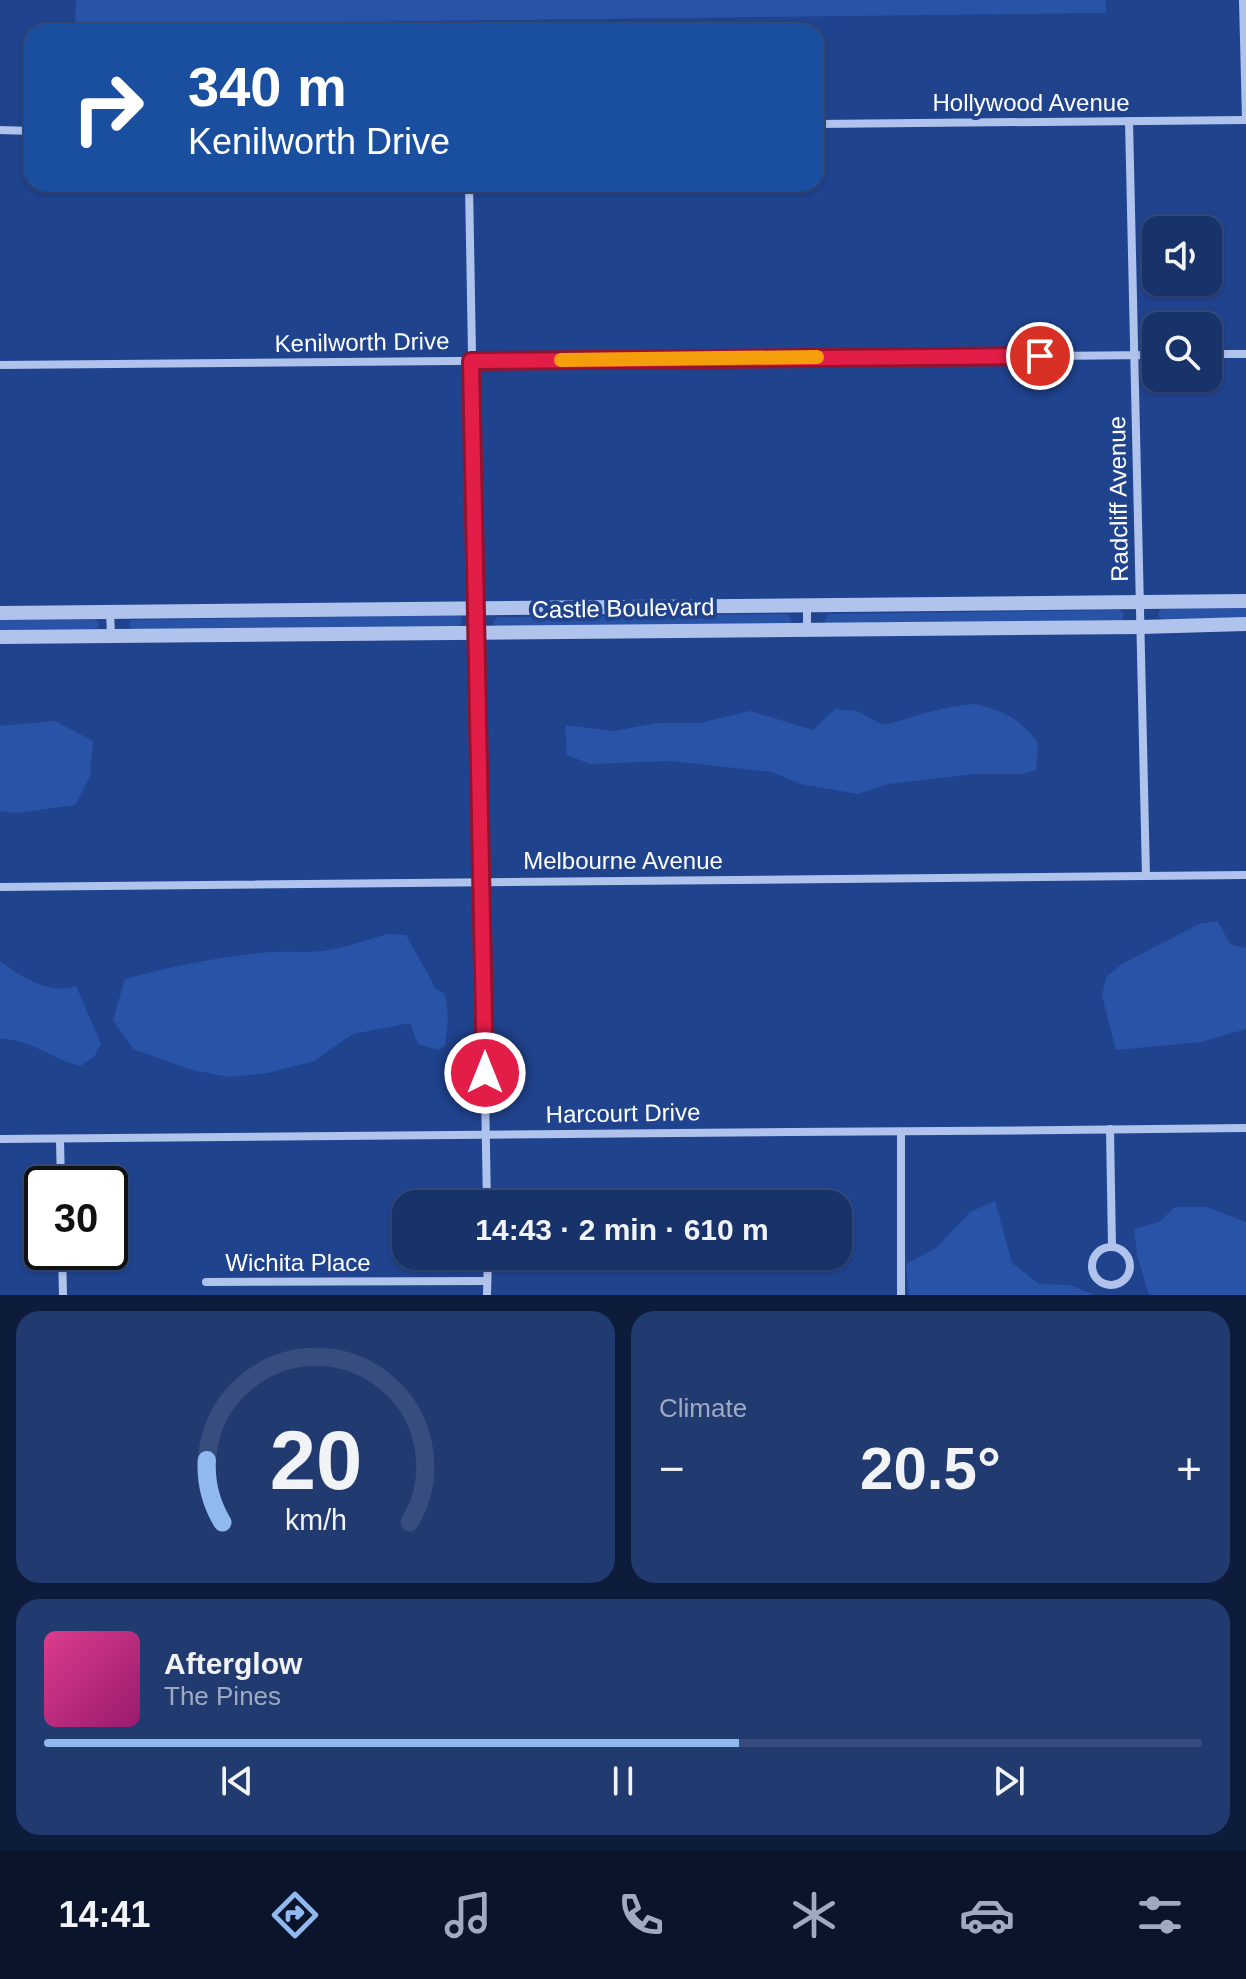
<!DOCTYPE html>
<meta charset="utf-8">
<style>
:root{--surface:#18326a;--page:#213a70;--text:#f1f3f6;--muted:#9faac1;--line:#364d7e;--accent:#90b9f0}
body{margin:0;font-family:Arial,sans-serif;background:var(--page);color:var(--text);height:100vh;display:flex;flex-direction:column;font-size:30px;white-space:nowrap}
*{box-sizing:border-box;margin:0}
p{font-size:26px;color:var(--muted)}
.icon{flex:none;width:44px;height:44px;fill:none;stroke:currentColor;stroke-width:2;stroke-linecap:round;stroke-linejoin:round}
.map{position:relative;height:1295px;overflow:hidden}
.drawer{display:flex;flex-direction:column;gap:16px;padding:16px;background:#0d1c3a;flex:1}
.drawer>*{flex:none}
.top-card{position:absolute;left:24px;top:24px;width:800px;height:168px;border-radius:24px;box-shadow:0 2px 6px #0004,0 0 0 2px var(--line);background:#1a4fa0;color:#fff;overflow:hidden}
.controls{position:absolute;left:1142px;top:216px;display:grid;gap:16px}
.controls a{display:grid;place-items:center;width:80px;height:80px;border-radius:16px;background:var(--surface);box-shadow:0 2px 6px #0004,0 0 0 2px var(--line);font-size:40px}
.speed{position:absolute;left:24px;top:1166px;display:flex;gap:16px;font-size:40px;font-weight:700;text-align:center}
.speed>*{display:grid;place-content:center;width:104px;height:104px;border-radius:50%;background:var(--surface);box-shadow:0 2px 6px #0004,0 0 0 2px var(--line);line-height:1}
.speed .limit{border:4px solid #111;border-radius:12px;background:#fff;color:#111}
.pin{position:absolute;display:grid;place-items:center;width:68px;height:68px;color:#fff;margin:-34px;border:4px solid #fff;border-radius:50%;box-shadow:0 2px 8px #0007}
.me{position:absolute;width:88px;margin:-44px;rotate:0deg;stroke-linejoin:round;filter:drop-shadow(0 0 6px #0008)}
.turn{display:flex;align-items:center;gap:28px;height:168px;padding:0 32px;font-size:36px}
.turn .icon{width:104px;height:104px;stroke-width:2.5}
.turn b{display:block;font-size:56px;line-height:68px}
.big{font-size:60px;font-weight:800;line-height:1.1}
.drawer .card{flex:1;display:flex;flex-direction:column;justify-content:center;gap:12px;min-width:0;padding:0 28px;border-radius:24px;background:var(--page)}
.drawer .dial{align-items:center;gap:0}
.dial svg{height:208px;overflow:visible;fill:none;stroke:var(--line);stroke-width:7;stroke-linecap:round;text-anchor:middle}
.dial text{fill:var(--text);stroke:none}
.song{display:flex;align-items:center;gap:24px}
.cover{width:96px;height:96px;border-radius:12px;background:linear-gradient(135deg,hsl(330 70% 55%),hsl(320 70% 35%))}
.played{height:8px;border-radius:4px;background:linear-gradient(90deg,var(--accent) 60%,var(--line) 60%)}
.keys{display:flex;justify-content:space-around;direction:ltr}
.heat{display:flex;justify-content:space-between;align-items:center;font-size:44px;direction:ltr}
.drawer .tiles{flex:1;display:grid;gap:16px;grid-template-columns:1fr 1fr}
.card:last-child{grid-column:span 2}
.trip{position:absolute;left:392px;top:1190px;width:460px;height:80px;border-radius:24px;background:var(--surface);box-shadow:0 2px 6px #0004,0 0 0 2px var(--line);font-weight:800;line-height:80px;text-align:center}
.dock{display:flex;height:128px;justify-content:space-around;align-items:center;background:#0a142a;color:var(--muted)}
.dock .icon{width:56px;height:56px}
.dock .selected{color:var(--accent)}
.dock b{font-size:36px;color:var(--text)}
.map>svg:first-child{display:block}
.green{fill:#2953a7}
.lines{fill:none;stroke-linecap:round;stroke-linejoin:round}
.minor{stroke:#afc3ec;stroke-width:8}
.tertiary{stroke:#afc3ec;stroke-width:14}
.route-casing{stroke:#92132f;stroke-width:20}
.route{stroke:#e11d48;stroke-width:14}
.slow{stroke:#f59e0b;stroke-width:14}
.labels{text-anchor:middle;dominant-baseline:central;stroke-width:8;stroke-linejoin:round;paint-order:stroke}
.street-label{font-size:24px;fill:#fff;stroke:#20438e}
</style>
<div class="map">
<svg width="1246" height="1295" viewBox="0 0 1246 1295">
<rect width="100%" height="100%" fill="#20438e"/>
<g class="green">
<polygon points="76,0 1106,0 1106,13 75,25"/>
<polygon points="1246,608 1246,619 1164,620 1158,616 1159,611 1162,609"/>
<polygon points="1120,610 1124,614 1122,620 827,624 824,620 829,614"/>
<polygon points="788,614 792,621 789,625 497,628 493,623 497,617"/>
<polygon points="457,615 461,617 462,622 458,626 134,630 130,627 130,620"/>
<polygon points="96,619 99,626 96,629 0,630 0,620"/>
<path d="M 975,704 C 1005,711 1019,718 1038,743 L 1036,770 L 1022,774 L 976,774 L 888,784 L 858,794 L 800,784 L 772,772 L 671,761 L 590,764 L 567,755 L 565,725 L 614,731 L 657,723 L 699,723 L 750,711 L 813,730 L 835,709 L 857,711 L 883,725 C 915,717 942,706 975,704 Z"/>
<polygon points="55,721 93,741 90,776 75,805 17,813 0,811 0,726"/>
<polygon points="1217,921 1231,945 1246,948 1246,1029 1201,1042 1116,1050 1102,996 1106,977 1122,964 1199,924"/>
<path d="M 388,934 L 406,935 L 436,989 L 445,994 L 448,1017 L 445,1046 L 438,1050 L 418,1044 L 410,1023 L 353,1034 L 314,1061 L 268,1073 L 230,1077 L 192,1070 L 133,1049 L 113,1020 L 125,979 C 173,966 222,956 272,952 C 288,951 305,953 322,951 C 344,948 366,940 388,934 Z"/>
<path d="M 0,961 C 21,977 49,995 76,986 L 101,1044 L 94,1057 L 80,1066 C 52,1059 29,1038 0,1039 Z"/>
<polygon points="995,1201 1012,1263 1039,1284 1070,1285 1094,1295 909,1295 906,1264 936,1248 970,1212"/>
<polygon points="1175,1207 1206,1207 1246,1222 1246,1295 1149,1295 1137,1255 1134,1229 1159,1222"/>
</g>
<g class="lines">
<g class="minor">
<polyline points="1243,0 1246,120"/>
<polyline points="1129,121 1146,876"/>
<polyline points="816,124 1246,120"/>
<polyline points="0,130 32,131"/>
<polyline points="469,184 487,1204"/>
<polyline points="1208,354 1246,354"/>
<polyline points="0,365 1156,355"/>
<polyline points="807,607 807,629"/>
<polyline points="110,612 111,635"/>
<polyline points="0,887 1246,875"/>
<polyline points="1110,1129 1112,1247"/>
<path d="M 0,1139 L 791,1132 C 943,1132 1094,1129 1246,1128"/>
<polyline points="60,1140 61,1184"/>
<circle cx="1111" cy="1266" r="19"/>
<polyline points="62,1252 63,1295"/>
<polyline points="206,1282 487,1281"/>
<polyline points="487,1295 488,1256"/>
<polyline points="901,1295 901,1133"/>
</g>
<g class="tertiary">
<polyline points="0,613 1246,601"/>
<polyline points="0,637 1141,627 1246,624"/>
</g>
</g>
<g class="lines">
<defs>
<polyline id="route" points="485,1073 471,361 1040,356"/>
</defs>
<use href="#route" class="route-casing"/>
<use href="#route" class="route"/>
<polyline class="slow" points="561,360 817,357"/>
</g>
<g class="labels">
<g class="street-label">
<text x="1031" y="102">Hollywood Avenue</text>
<text transform="translate(362 342) rotate(-1)">Kenilworth Drive</text>
<text transform="translate(1118 499) rotate(-91)">Radcliff Avenue</text>
<text transform="translate(623 608) rotate(-1)">Castle Boulevard</text>
<text x="623" y="860">Melbourne Avenue</text>
<text transform="translate(623 1113) rotate(-1)">Harcourt Drive</text>
<text x="298" y="1262">Wichita Place</text>
</g>
</g>
</svg>
<div class="controls">
<a><svg class="icon" aria-label="sound" viewBox="0 0 24 24"><path d="M4 9h4l5-4v14l-5-4H4zM17 9q2 3 0 6"/></svg></a>
<a><svg class="icon" aria-label="search" viewBox="0 0 24 24"><circle cx="10" cy="10" r="6"/><path d="M15 15l6 6"/></svg></a>
</div>
<div class="speed"><div class="limit">30</div></div>
<div class="pin" style="left:1040px;top:356px;background:#d93025"><svg class="icon" aria-label="arrive" viewBox="0 0 24 24"><path d="M6 21V4h12l-3 4 3 4H6"/></svg></div>
<svg class="me" style="left:485px;top:1073px" viewBox="-20 -20 40 40"><circle r="17" fill="#e11d48" stroke="#fff" stroke-width="3"/><path d="M0-11L8 9 0 5-8 9z" fill="#fff"/></svg>
<div class="trip">14:43 · 2 min · 610 m</div>
<div class="top-card">
<div class="turn"><svg class="icon" aria-label="right" viewBox="0 0 24 24"><path d="M7 20v-9h11M14 6l5 5-5 5"/></svg><div><b>340 m</b>Kenilworth Drive</div></div>
</div>
</div>
<section class="drawer">
<div class="tiles">
<div class="card dial"><svg viewBox="0 0 100 80">
<path d="M14 69A42 42 0 1 1 86 69"/>
<path d="M14 69A42 42 0 0 1 8 45" stroke="#90b9f0"/>
<text x="50" y="56" font-size="32" font-weight="700">20</text>
<text x="50" y="72" font-size="11">km/h</text>
</svg></div>
<div class="card"><p>Climate</p>
<div class="heat"><a>−</a><b class="big">20.5°</b><a>+</a></div>
</div>
<div class="card">
<div class="song"><i class="cover"></i><div><b>Afterglow</b><p>The Pines</p></div></div>
<div class="played"></div>
<div class="keys"><svg class="icon" aria-label="previous" viewBox="0 0 24 24"><path d="M18 5L8 12l10 7zM5 5v14"/></svg><svg class="icon" aria-label="pause" viewBox="0 0 24 24"><path d="M8 5v14M16 5v14"/></svg><svg class="icon" aria-label="next" viewBox="0 0 24 24"><path d="M6 5l10 7-10 7zM19 5v14"/></svg></div>
</div>
</div>
</section>
<nav class="dock">
<b>14:41</b>
<svg class="icon selected" aria-label="directions" viewBox="0 0 24 24"><path d="M12 3l9 9-9 9-9-9zM9 14v-3h6M13 9l2 2-2 2"/></svg>
<svg class="icon" aria-label="music" viewBox="0 0 24 24"><path d="M9 18V5l10-2v13"/><circle cx="6" cy="18" r="3"/><circle cx="16" cy="16" r="3"/></svg>
<svg class="icon" aria-label="phone" viewBox="0 0 24 24"><path d="M5 4h4l2 5-3 2q2 4 5 5l2-3 5 2v4C11 20 4 13 5 4z"/></svg>
<svg class="icon" aria-label="climate" viewBox="0 0 24 24"><path d="M12 3v18M4 7l16 10M4 17L20 7"/></svg>
<svg class="icon" aria-label="car" viewBox="0 0 24 24"><path d="M5 17H2v-5l4-1 3-4h7l3 4 3 1v5h-3M9 17h6M6 11h13"/><circle cx="7" cy="17" r="2"/><circle cx="17" cy="17" r="2"/></svg>
<svg class="icon" aria-label="filters" viewBox="0 0 24 24"><path d="M4 7h16M4 17h16"/><circle cx="9" cy="7" r="2"/><circle cx="15" cy="17" r="2"/></svg>
</nav>
